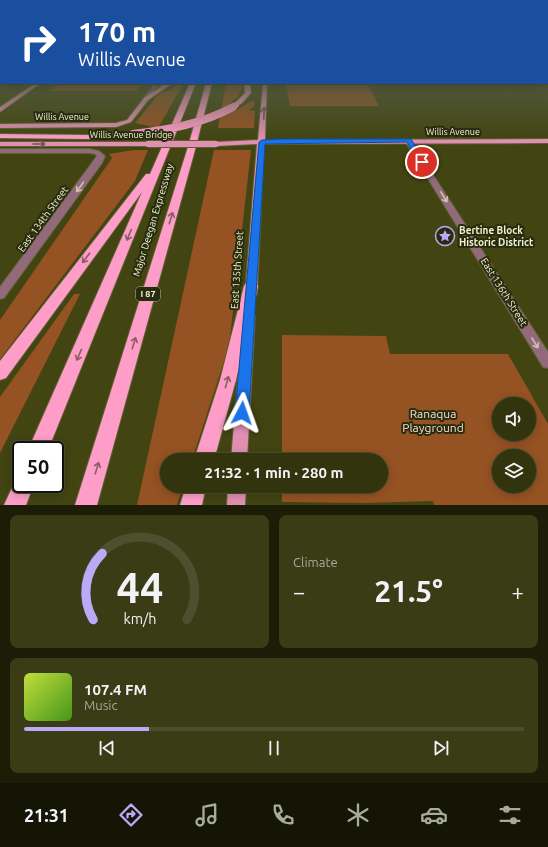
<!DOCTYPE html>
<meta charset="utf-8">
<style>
:root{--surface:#32340d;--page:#3a3c16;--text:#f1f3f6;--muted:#a8aa9d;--line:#4d4f2e;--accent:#b9abf7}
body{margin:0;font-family:Ubuntu,sans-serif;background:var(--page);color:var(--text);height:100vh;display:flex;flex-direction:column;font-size:15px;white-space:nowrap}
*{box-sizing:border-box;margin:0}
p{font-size:13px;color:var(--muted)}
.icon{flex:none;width:22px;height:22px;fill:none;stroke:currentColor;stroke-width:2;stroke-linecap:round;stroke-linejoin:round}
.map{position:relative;height:505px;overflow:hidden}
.sheet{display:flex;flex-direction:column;gap:10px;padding:10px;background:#1c1d07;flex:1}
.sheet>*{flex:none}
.guide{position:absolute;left:0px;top:0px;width:548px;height:84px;box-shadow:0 2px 10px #0003,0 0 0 1px var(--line);background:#1a4fa0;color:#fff;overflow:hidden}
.fabs{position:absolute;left:492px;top:397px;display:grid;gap:8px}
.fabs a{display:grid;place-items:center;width:44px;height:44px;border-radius:50%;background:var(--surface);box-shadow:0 2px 10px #0003,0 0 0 1px var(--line);font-size:20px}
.speed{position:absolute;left:12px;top:441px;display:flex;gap:8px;font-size:20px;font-weight:700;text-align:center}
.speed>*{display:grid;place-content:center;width:52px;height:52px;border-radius:50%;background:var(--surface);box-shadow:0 2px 10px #0003,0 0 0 1px var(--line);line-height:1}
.speed .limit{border:2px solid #111;border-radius:6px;background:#fff;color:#111}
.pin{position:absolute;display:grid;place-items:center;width:34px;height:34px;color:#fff;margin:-17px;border:2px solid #fff;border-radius:50%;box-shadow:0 1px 4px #0007}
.me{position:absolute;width:44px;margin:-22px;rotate:4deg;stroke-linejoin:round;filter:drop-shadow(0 0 3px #0008)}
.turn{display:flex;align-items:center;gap:14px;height:84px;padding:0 12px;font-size:18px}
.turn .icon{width:52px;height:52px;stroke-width:2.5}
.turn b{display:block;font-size:28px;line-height:34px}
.big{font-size:30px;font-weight:600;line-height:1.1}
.sheet .card{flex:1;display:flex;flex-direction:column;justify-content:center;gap:6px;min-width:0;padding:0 14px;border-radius:8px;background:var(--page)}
.sheet .dial{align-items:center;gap:0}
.dial svg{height:104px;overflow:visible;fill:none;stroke:var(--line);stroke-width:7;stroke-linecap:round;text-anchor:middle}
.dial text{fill:var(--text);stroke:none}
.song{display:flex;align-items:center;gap:12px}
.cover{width:48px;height:48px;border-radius:6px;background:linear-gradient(135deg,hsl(70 70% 55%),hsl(100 70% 35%))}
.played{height:4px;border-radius:2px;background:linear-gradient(90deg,var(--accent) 25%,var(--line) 25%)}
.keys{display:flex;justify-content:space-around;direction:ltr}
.heat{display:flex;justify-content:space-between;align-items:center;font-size:22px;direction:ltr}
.sheet .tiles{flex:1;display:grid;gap:10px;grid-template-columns:1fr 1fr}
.card:last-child{grid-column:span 2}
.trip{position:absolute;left:160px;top:453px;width:228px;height:40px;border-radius:20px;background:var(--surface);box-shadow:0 2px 10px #0003,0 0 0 1px var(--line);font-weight:600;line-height:40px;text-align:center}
.menu{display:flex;height:64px;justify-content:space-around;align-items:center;background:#141505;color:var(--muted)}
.menu .icon{width:28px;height:28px}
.menu .active{color:var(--accent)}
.menu b{font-size:18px;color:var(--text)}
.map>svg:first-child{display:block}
.green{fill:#955223;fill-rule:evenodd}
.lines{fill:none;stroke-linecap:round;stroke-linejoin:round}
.minor-casing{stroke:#5e6130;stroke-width:2}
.major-casing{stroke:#5e6130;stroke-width:2}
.highway-casing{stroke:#5e6130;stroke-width:2}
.minor{fill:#926a7b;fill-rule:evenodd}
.major{fill:#e08fb2;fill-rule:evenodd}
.highway{fill:#fe9dc8;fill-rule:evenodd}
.major-bridge-casing{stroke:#5e6130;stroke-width:8;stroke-linecap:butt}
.highway-bridge-far1-casing{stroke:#5e6130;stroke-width:6;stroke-linecap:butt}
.highway-bridge-casing{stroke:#5e6130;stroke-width:8;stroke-linecap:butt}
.major-bridge{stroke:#e08fb2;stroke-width:6}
.highway-bridge-far1{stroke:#fe9dc8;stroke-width:6}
.highway-bridge{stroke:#fe9dc8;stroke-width:8}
.oneway{stroke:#725350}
.oneway2{stroke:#cec3b2}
.oneway3{stroke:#895e62}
.route{fill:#1a73e8;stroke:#114b97}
.labels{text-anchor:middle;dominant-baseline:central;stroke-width:4;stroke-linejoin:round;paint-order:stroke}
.far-street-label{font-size:9px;fill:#eff3d0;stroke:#292b0e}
.shield{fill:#292b0e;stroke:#b4b796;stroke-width:1}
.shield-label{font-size:9px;font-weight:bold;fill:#eff3d0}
.street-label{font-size:10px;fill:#eff3d0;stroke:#292b0e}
.poi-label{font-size:10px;font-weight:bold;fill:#eff3d0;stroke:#292b0e;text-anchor:start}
.near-park-label{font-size:12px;fill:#f6dfd2;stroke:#292b0e}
</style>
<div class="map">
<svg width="548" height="505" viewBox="0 0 548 505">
<rect width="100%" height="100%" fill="#424511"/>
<g class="green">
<polygon points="104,83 144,83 136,91 50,91 57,85 102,85"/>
<polygon points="180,83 183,84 158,128 135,123 158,95 176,86 173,85"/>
<polygon points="226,83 240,83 242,87 238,97 223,108 235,111 251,101 255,101 254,106 249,110 255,111 254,128 218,128"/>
<polygon points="286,83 367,83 379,106 290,106"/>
<polygon points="134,150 148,150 135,181 0,359 0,320 112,158 109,154"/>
<polygon points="214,150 251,150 229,346 192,460 167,460 167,486 183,486 177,505 137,505"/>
<polygon points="74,294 80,294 0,453 0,397"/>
<path d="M 282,335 L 386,336 L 390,354 L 508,354 L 548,424 L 548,505 L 434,505 L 433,501 L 364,503 L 282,502 L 282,486 L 381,486 L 381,460 L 282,460 ZM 499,404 L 529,404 L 529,434 L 499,434 ZM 499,456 L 529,456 L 529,486 L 499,486 Z"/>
</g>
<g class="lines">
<defs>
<g id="minor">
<polygon points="155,83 159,83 148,100 144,100 143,99"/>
<polygon points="406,140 411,141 548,352 548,368 543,367 405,141"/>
<polygon points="0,149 90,149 99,151 105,156 102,163 4,298 0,299 0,287 97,156 95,154 90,153 0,153"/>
</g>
<g id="major">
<polygon points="36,83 41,83 0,112 0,107"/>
<polygon points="263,83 267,83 265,140 548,139 548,143 264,144 257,294 255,297 247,297 245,294 257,144 216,146 213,144 216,142 258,140"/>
<polygon points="144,98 149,99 131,122 116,127 0,128 0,124 116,123 127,120"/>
<polygon points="0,142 148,142 151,144 148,146 0,146"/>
<polygon points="249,312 253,313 255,316 247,460 231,460 243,316 245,313"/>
<polygon points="228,486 246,486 245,505 227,505"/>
</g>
<g id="highway">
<polygon points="166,83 173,83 148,100 144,100 144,98"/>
<polygon points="190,83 196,83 48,450 28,450 142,192 6,378 0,380 0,361 146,174 150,174"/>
<polygon points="206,83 212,83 195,150 97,505 75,505 187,150"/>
<polygon points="244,83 250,83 251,93 241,104 234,106 234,104 245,93"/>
<polygon points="260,83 267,83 268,84 265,86"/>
<polygon points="133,132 137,134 136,136 90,139 0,138 0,134 90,135"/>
<polygon points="251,282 256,283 258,286 236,380 214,460 194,460 220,380 244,286 246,283"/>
<polygon points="21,475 21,484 34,484 26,505 4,505 17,477"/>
<polygon points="186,486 206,486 202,505 180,505"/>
</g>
</defs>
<use href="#minor" class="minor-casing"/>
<use href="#major" class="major-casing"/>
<use href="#highway" class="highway-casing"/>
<use href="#minor" class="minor"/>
<use href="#major" class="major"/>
<use href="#highway" class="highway"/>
<defs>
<polyline id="major-bridge" points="148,144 216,144"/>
<polyline id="highway-bridge-far1" points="231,108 236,105"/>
<path id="highway-bridge" d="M 133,134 C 167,130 202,124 233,107"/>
</defs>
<use href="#major-bridge" class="major-bridge-casing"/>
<use href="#highway-bridge-far1" class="highway-bridge-far1-casing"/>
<use href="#highway-bridge" class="highway-bridge-casing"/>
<use href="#major-bridge" class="major-bridge"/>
<use href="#highway-bridge-far1" class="highway-bridge-far1"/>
<use href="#highway-bridge" class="highway-bridge"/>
</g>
<defs><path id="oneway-shaft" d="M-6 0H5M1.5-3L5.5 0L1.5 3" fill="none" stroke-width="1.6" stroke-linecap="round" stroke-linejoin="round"/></defs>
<g class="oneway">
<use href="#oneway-shaft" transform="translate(264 113) rotate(-88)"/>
<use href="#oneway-shaft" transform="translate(39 144)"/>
</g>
<g class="oneway2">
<use href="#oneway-shaft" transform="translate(80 187) rotate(126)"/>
<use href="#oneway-shaft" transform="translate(444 197) rotate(58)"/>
<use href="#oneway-shaft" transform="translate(535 343) rotate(58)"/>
</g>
<g class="oneway3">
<use href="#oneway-shaft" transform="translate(171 218) rotate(-73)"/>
<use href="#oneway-shaft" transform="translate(129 235) rotate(113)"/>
<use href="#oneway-shaft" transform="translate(86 258) rotate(127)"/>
<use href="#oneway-shaft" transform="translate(134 343) rotate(-73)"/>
<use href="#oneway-shaft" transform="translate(79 355) rotate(113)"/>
<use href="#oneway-shaft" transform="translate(227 382) rotate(-74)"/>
<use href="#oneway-shaft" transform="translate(97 468) rotate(-73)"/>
</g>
<linearGradient id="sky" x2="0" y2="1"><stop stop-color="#242609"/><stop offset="0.5" stop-color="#545c43"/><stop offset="1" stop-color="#545c43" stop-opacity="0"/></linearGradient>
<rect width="548" height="140" fill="url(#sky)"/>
<polygon class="route" points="280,139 411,139 425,162 419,163 407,142 265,144 249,413 247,417 242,419 237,417 235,413 259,142 262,140"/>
<defs>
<symbol id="sight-ring" viewBox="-11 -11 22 22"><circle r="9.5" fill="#292b0e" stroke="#b9abf7" stroke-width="1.5"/><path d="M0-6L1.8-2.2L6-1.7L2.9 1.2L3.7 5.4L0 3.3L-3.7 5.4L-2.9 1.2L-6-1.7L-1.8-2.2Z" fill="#b9abf7"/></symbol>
</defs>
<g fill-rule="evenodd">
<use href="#sight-ring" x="434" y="225" width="22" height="22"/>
</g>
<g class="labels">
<g class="far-street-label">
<text x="62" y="117">Willis Avenue</text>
<text x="453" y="132">Willis Avenue</text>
<text x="131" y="135">Willis Avenue Bridge</text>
</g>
<rect class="shield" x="136" y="287" width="24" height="14" rx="3"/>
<g class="shield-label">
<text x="148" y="294">I 87</text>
</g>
<g class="street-label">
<text transform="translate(43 219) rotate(-54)">East 134th Street</text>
<text transform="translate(153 220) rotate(-73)">Major Deegan Expressway</text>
<text transform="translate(237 270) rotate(-86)">East 135th Street</text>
<text transform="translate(504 292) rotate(58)">East 136th Street</text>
</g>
<g class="poi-label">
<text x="459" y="230">Bertine Block<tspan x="459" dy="12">Historic District</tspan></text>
</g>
<g class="near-park-label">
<text x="433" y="413">Ranaqua<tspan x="433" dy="14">Playground</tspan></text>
</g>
</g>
</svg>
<div class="fabs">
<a><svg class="icon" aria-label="sound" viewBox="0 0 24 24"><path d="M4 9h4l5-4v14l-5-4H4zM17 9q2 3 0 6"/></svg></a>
<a><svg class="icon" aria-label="layers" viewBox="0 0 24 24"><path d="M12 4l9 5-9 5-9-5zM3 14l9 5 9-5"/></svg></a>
</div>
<div class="speed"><div class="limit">50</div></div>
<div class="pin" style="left:422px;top:162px;background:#d93025"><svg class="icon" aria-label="arrive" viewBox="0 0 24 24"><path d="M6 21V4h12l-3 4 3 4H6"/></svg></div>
<svg class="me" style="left:242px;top:413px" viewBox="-20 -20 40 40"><path d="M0-17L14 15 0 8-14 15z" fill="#1a73e8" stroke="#fff" stroke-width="4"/></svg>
<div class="trip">21:32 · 1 min · 280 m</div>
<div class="guide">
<div class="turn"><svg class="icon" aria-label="right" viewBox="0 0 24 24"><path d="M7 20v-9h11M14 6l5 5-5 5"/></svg><div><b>170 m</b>Willis Avenue</div></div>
</div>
</div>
<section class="sheet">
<div class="tiles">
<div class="card dial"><svg viewBox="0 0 100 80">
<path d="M14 69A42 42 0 1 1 86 69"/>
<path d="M14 69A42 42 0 0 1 21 18" stroke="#b9abf7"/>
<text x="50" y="56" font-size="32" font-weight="700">44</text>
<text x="50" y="72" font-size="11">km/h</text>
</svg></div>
<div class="card"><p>Climate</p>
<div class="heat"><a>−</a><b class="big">21.5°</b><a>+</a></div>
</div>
<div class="card">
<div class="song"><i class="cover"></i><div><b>107.4 FM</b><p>Music</p></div></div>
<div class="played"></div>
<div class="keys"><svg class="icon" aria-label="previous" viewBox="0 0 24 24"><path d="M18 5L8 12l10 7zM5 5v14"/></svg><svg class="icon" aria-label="pause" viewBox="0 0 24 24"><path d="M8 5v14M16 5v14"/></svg><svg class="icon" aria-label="next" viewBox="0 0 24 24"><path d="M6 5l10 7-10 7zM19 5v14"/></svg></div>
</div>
</div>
</section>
<nav class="menu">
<b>21:31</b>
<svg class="icon active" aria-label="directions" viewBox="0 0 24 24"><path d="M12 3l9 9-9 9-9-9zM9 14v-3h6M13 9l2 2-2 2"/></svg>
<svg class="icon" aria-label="music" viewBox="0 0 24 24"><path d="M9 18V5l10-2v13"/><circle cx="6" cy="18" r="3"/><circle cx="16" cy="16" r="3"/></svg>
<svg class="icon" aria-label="phone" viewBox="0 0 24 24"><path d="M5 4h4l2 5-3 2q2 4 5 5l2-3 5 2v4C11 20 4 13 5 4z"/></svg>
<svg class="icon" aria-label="climate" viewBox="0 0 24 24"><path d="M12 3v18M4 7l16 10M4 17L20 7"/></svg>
<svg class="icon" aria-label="car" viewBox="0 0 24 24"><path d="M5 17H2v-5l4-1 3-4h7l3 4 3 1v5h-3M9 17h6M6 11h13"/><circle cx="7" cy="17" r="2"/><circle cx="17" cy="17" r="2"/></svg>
<svg class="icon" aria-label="filters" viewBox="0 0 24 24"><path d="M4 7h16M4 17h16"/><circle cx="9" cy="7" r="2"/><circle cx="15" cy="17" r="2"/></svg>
</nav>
